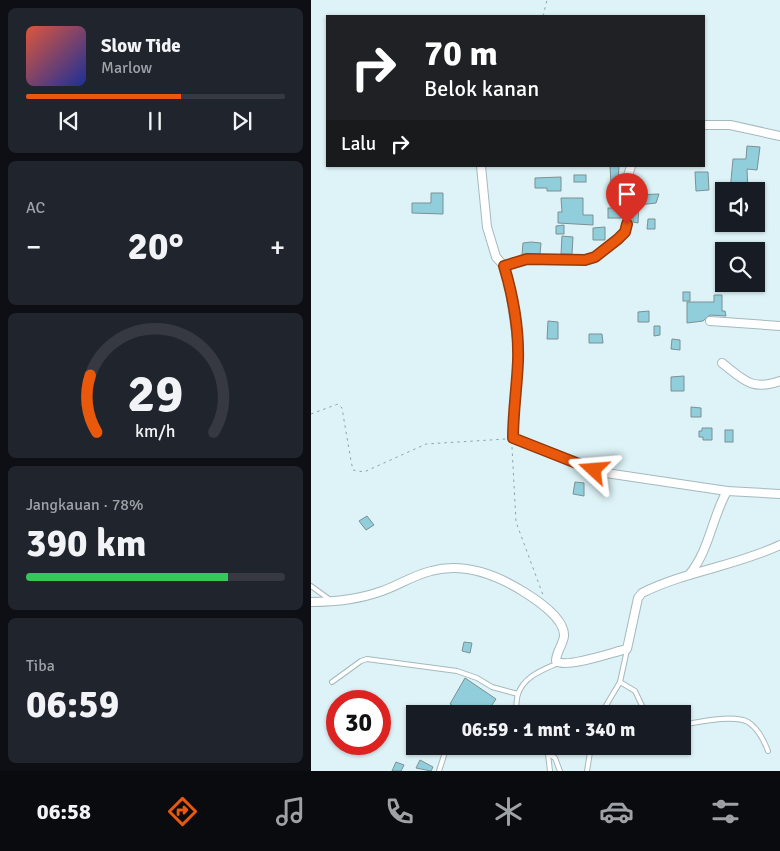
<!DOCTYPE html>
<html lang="id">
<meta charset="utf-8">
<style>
:root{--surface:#171b24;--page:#20242c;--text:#f1f3f6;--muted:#9ea1a6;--line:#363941;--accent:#ea580c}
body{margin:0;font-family:Signika,sans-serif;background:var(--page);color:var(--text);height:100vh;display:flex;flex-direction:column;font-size:19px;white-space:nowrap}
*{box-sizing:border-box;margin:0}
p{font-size:16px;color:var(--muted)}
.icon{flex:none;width:28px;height:28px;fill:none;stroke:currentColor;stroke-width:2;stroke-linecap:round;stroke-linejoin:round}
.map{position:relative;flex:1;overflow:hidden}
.panel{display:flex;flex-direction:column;gap:8px;padding:8px;background:#0d0f14;width:311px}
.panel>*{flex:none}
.guide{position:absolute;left:15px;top:15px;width:379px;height:152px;border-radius:0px;box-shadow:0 1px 4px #0004;background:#202124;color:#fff;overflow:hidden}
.controls{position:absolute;left:404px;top:182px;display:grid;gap:10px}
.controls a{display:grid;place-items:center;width:50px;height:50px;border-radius:0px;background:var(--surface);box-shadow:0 1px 4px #0004;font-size:25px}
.speed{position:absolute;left:15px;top:690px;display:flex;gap:10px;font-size:25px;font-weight:700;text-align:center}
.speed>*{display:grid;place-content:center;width:65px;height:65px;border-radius:50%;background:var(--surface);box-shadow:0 1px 4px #0004;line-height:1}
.speed .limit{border:8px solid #d22;background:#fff;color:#111}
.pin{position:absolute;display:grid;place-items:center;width:42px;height:42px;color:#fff;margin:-51px -21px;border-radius:50% 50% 50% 0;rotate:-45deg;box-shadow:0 0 5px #0007}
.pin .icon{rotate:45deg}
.me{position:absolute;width:55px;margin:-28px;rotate:289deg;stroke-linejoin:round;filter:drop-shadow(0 0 4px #0008)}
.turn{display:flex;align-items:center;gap:18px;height:105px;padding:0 15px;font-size:22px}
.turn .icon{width:65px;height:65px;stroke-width:2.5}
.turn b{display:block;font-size:35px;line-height:42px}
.then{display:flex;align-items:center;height:48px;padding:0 15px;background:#0003;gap:10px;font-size:19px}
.big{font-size:38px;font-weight:800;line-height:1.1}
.panel .card{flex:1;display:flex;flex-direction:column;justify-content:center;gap:8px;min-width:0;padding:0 18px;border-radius:8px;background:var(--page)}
.panel .dial{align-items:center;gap:0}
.dial svg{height:130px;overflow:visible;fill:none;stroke:var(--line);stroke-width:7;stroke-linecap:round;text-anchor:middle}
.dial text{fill:var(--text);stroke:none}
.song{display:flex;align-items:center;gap:15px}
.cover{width:60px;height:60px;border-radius:8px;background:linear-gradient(135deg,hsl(10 70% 55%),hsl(230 70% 35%))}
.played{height:5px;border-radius:2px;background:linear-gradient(90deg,var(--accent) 60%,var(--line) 60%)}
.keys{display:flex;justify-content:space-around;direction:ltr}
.heat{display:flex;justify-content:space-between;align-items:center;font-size:28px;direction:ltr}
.charge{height:8px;border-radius:4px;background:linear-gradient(90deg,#34c759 78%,var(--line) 0)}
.trip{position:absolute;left:95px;top:705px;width:285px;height:50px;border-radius:0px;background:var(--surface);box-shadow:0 1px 4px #0004;font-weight:800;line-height:50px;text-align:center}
.menu{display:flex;height:80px;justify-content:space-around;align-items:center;background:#090b0e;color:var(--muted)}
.menu .icon{width:35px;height:35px}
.menu .active{color:var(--accent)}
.menu b{font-size:22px;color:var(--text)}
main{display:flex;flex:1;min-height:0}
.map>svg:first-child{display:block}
.building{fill:#91cedb;stroke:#7c9094}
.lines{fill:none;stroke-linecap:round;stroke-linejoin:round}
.lane-casing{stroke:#a5b9bd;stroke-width:6}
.street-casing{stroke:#a5b9bd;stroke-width:10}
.path{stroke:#91a2a5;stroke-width:1;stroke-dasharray:2.5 4;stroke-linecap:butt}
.lane{stroke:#fff;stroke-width:4}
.street{stroke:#fff;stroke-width:8}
.route-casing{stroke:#983908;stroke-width:12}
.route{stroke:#ea580c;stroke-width:9}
</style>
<main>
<section class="panel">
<div class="card">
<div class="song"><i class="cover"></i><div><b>Slow Tide</b><p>Marlow</p></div></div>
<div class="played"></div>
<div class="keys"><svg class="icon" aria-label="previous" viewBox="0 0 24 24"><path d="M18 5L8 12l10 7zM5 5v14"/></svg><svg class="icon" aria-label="pause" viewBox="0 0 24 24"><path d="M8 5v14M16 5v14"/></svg><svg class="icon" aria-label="next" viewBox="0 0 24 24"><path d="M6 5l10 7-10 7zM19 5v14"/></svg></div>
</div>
<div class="card"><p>AC</p>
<div class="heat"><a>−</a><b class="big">20°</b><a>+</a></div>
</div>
<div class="card dial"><svg viewBox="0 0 100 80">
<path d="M14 69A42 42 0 1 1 86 69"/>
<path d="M14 69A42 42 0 0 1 10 34" stroke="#ea580c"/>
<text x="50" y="56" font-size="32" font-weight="700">29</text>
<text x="50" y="72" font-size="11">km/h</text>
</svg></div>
<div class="card"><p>Jangkauan · 78%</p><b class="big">390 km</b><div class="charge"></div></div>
<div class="card"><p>Tiba</p><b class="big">06:59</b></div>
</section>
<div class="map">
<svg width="469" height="771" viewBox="0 0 469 771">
<rect width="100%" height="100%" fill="#ddf3f7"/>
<g class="building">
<polygon points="436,146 449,147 446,170 436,169 437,191 419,191 422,159 435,159"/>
<polygon points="299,166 308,166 307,184 300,184"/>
<polygon points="384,172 397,172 398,190 385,191"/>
<rect x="263" y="175" width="12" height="7"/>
<polygon points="250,177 250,191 236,191 236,188 224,188 224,178"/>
<polygon points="321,191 324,191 325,195 348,194 345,203 328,205 327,223 322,222"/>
<polygon points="120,193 132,193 132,214 101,213 101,203 120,203"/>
<polygon points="250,198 272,198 272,215 282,215 282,225 247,223 247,212 251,212"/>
<rect x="297" y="208" width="13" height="10"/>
<polygon points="337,219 344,219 344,229 336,229"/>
<polygon points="253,225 253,234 245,234 245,226"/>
<polygon points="294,227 294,240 282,240 282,228"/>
<polygon points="251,236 262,237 261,254 250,254"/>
<polygon points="220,242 230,243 229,254 211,255 212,243"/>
<rect x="372" y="292" width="7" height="9"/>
<polygon points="403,295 411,295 411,311 414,311 415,316 399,315 392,321 376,323 376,302 403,302"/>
<polygon points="338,311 338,322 327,322 327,312"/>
<polygon points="237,321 247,322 247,339 236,339"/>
<polygon points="343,326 349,326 349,335 343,336"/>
<polygon points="278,334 291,334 292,343 278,343"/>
<polygon points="361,339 369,340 369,350 360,349"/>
<polygon points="373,376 373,391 360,391 360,377"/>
<polygon points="380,407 390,408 390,417 380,417"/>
<polygon points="391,428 401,428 401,440 392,440 392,437 388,437 388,431 391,431"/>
<rect x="414" y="430" width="8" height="12"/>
<polygon points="264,482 273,483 273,496 262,494"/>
<polygon points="56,516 63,525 55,530 48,521"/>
<polygon points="153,642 161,643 159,653 151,651"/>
<polygon points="154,678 185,699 175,714 156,714 139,704"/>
<polygon points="109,760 122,767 120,771 105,768"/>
<polygon points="85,762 93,765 90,771 81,771"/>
</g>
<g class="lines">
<defs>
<g id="lane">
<polyline points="0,586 18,599"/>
<polyline points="21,682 50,661 56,659 146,671 166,678 181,687 207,694"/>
<polyline points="309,682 324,691 335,714"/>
<path d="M 204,714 C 206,707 205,700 207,694 C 213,676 232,670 247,663"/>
<polyline points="290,714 309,682 316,650"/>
<path d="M 371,725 C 386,722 423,714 437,722 C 446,728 453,740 457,751"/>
<polyline points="227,746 244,758 249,771"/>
<polyline points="237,754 239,771"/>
<polyline points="128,771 136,746"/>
<polyline points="276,771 280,746"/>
</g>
<g id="street">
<polyline points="392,125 419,125 469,136"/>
<polyline points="170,166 176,227 185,257 193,266 198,284 206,338 207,360 202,438 295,473 416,491 469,494"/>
<polyline points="193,266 216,259 274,260 284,257 307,239 314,232 316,223 315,182 320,166"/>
<polyline points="399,321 469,326"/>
<path d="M 411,363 C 433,380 440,391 469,381"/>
<path d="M 378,575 C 399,549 400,520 416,491"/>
<path d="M 0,602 C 23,602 49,599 71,591 C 88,585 103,575 120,571 C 153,562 186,575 213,592 C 226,600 254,619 253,636 C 252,645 245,652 245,661 C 255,669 302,652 316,649 L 327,598 L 331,593 C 375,571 425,566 469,545"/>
</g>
</defs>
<use href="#lane" class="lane-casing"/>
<use href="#street" class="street-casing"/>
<g class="path">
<polyline points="232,16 236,0"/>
<polyline points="0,414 27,404 31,408 40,461 42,470 53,472 115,444 195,439"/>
<polyline points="201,447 205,522 232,595"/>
</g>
<use href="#lane" class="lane"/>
<use href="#street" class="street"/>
</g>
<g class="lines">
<defs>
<path id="route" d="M 283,470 L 202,438 C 202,412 206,387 207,361 C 208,330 202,296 193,266 L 216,259 L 274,260 L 284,257 L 307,239 L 314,232 L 316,224"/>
</defs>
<use href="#route" class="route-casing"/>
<use href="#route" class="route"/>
</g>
</svg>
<div class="controls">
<a><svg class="icon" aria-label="sound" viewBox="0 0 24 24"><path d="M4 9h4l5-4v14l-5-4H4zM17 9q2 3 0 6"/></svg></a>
<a><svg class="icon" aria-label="search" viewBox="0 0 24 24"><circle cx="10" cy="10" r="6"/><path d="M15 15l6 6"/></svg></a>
</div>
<div class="speed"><div class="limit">30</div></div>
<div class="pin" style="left:316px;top:224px;background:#d93025"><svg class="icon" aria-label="arrive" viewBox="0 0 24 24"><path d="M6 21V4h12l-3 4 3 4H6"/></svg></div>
<svg class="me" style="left:283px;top:470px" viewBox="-20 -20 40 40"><path d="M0-17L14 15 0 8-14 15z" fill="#ea580c" stroke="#fff" stroke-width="4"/></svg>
<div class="trip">06:59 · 1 mnt · 340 m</div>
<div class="guide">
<div class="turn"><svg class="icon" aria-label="right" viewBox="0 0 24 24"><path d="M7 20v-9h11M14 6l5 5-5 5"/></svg><div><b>70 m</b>Belok kanan</div></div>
<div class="then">Lalu<svg class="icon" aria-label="right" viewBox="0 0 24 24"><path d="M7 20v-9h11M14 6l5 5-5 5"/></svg></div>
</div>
</div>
</main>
<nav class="menu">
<b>06:58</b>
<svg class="icon active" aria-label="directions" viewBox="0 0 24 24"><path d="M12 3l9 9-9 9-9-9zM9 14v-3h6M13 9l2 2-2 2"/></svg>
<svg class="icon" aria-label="music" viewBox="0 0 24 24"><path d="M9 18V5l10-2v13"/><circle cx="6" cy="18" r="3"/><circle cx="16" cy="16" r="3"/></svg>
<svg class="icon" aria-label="phone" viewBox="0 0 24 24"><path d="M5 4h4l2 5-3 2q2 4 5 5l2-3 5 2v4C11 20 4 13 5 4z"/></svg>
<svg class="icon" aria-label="climate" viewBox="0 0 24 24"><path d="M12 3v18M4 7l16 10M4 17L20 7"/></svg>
<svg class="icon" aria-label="car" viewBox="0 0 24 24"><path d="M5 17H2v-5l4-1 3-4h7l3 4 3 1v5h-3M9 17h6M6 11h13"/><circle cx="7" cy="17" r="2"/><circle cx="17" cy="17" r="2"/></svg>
<svg class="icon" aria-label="filters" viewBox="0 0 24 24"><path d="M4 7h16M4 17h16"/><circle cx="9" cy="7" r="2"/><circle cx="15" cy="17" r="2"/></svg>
</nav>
